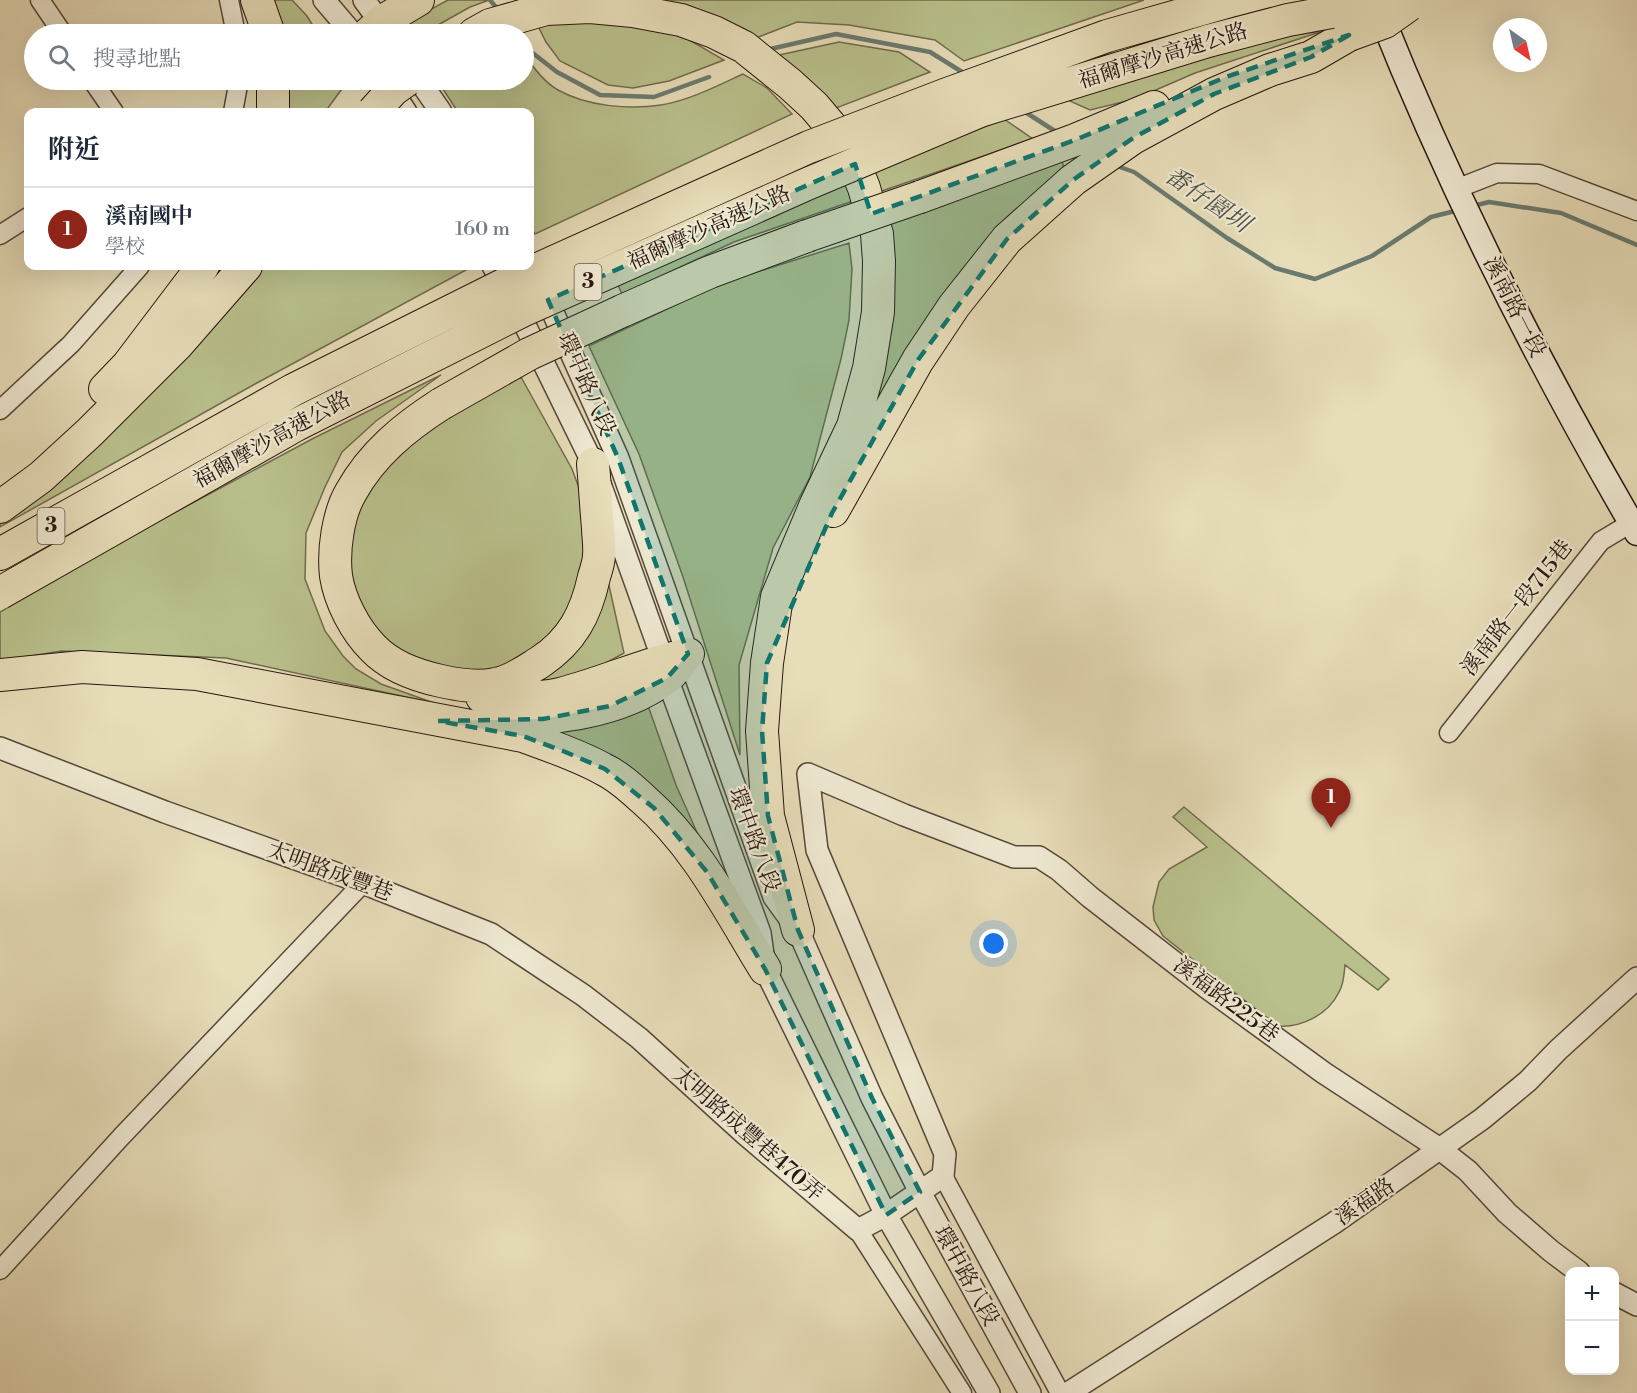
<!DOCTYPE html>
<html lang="zh-TW">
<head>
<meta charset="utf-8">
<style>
	body { margin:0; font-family:"Libre Bodoni","Noto Serif TC",serif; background:#f2f2f3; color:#1f2937 }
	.controls { position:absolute; right:18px; bottom:18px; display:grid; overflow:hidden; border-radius:12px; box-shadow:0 6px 24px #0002 }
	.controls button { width:54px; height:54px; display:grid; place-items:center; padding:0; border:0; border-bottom:2px solid #e0e1e3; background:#fff; color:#1f2937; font:30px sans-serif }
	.compass { position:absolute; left:1493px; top:18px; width:54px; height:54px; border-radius:50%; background:#fff; box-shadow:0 6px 24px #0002; rotate:146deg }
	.you { position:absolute; left:994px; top:944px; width:21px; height:21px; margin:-15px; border:4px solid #fff; border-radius:50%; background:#1a73e8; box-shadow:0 0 0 9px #1a73e833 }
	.badge { display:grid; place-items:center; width:39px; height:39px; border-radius:50%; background:#8f2418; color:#fff; font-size:20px; font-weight:700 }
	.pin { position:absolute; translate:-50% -50px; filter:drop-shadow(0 2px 3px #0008) }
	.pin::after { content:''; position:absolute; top:32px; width:21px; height:18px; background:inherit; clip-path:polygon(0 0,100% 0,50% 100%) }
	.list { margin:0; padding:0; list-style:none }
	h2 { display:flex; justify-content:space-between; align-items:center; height:78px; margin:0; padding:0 24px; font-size:26px }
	h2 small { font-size:20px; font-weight:400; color:#747a83 }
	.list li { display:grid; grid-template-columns:39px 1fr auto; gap:18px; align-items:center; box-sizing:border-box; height:84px; padding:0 24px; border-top:2px solid #e0e1e3 }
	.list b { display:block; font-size:22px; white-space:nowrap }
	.list p { margin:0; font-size:20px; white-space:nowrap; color:#747a83 }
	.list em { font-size:20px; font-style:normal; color:#747a83 }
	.icon { flex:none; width:33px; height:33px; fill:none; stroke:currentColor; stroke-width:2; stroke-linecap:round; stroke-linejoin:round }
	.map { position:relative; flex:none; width:1637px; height:1393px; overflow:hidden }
	.search { position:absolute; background:#fff; box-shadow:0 6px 24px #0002; left:24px; top:24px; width:510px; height:66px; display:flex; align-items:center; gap:15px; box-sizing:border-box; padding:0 21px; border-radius:33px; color:#747a83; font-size:22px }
	.panel { position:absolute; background:#fff; box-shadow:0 6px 24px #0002; left:24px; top:108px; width:510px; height:162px; border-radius:12px }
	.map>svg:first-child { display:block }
</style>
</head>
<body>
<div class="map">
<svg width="1637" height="1393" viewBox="0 0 1637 1393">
	<rect width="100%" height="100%" fill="#e7ddb9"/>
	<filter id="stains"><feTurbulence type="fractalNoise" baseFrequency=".00333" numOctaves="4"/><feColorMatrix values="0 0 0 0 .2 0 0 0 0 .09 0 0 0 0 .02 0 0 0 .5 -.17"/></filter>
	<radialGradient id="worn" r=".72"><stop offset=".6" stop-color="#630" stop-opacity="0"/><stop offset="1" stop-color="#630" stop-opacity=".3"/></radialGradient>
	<path fill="#b9c08c" stroke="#706b4d" stroke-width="1.5" d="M272 0H292L307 16 318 34H285Z
		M448 0H489L470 7 422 34H401L398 27Z
		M629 0H1144L964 61 935 40 849 25 797 22 756 38Z
		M590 19 655 29 686 38 724 60 669 81 633 88 608 85 560 61 546 42 538 26Z
		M1323 31 1195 73 1135 99 1090 110 1063 98 1270 38Z
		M839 42 899 52 930 72 831 110 770 57Z
		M524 53C532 66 544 82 558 90 586 106 629 110 661 105 690 100 717 86 743 74L767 88 792 114 535 234 530 224V112H458L437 80H524Z
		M287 80H345L347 82 325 112H285Z
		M1004 119 1033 139 734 242 622 294 616 281 843 183Z
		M1061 158 1065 171 865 420 886 221Z
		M849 243 852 269 849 320 841 359 810 477 773 548 739 665 740 755 683 577 639 454 589 346 722 283Z
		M261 266H463L466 270 255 384 0 527V516Z
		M441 375 376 421 342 452 325 487 306 533 305 579 325 631 343 656 356 669 381 684 434 703 226 658 61 651 0 661V612L144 529 312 439Z
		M521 377 572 469 589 515 592 547 570 620 509 674 440 670 381 642 350 585 349 545 356 508 370 483 437 419Z
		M606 572 624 653 593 670 531 686Z
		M646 700 676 785 707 855 547 730Z
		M1184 807 1389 979 1378 990 1345 965C1344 974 1344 984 1339 992 1328 1015 1301 1028 1277 1026L1163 936 1154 920 1153 907 1159 882 1169 869 1207 847 1173 817Z"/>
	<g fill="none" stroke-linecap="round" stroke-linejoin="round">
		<path stroke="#6a7a6f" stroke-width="4.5" d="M490 0 500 12
			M524 43 530 51 557 72 600 95 654 97 709 77
			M766 50 836 34 930 52 967 75
			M1022 110 1058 133
			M1114 165 1134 172 1227 238 1275 268 1315 279 1372 256 1431 217 1459 210
			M1473 206 1489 202 1561 213 1637 245"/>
		<g stroke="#574839" stroke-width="21">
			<path id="minor" d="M40 0 63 34
				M229 0 236 34
				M92 80 114 112
				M233 112 239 80
				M1456 189 1497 173 1539 174 1637 211
				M0 235 28 217
				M0 410 71 344 140 266
				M1449 733 1601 541 1631 523
				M943 1176 1060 1393
				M858 1230 962 1393
				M0 1270 121 1137 363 883"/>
		</g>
		<g stroke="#574839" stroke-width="24">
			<path id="tertiary" d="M324 0 353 34
				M364 0 387 31
				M419 80 441 112
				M386 82 406 112
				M493 266 523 321 593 464 663 660 667 678 760 933 765 969 886 1215 989 1393
				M542 288 618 458 774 897 798 930 872 1098 920 1192 1030 1393
				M0 748 165 812 363 883 491 934 583 995 639 1038 745 1134 858 1230 886 1215 943 1176 945 1154 817 850 808 774
				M808 774 904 815 1014 857H1039L1059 870 1090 897 1206 987 1324 1073 1440 1149 1468 1171 1507 1213 1551 1251 1579 1272
				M1614 1293 1637 1305
				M1068 1393 1334 1223 1482 1119 1528 1081 1558 1050 1637 978"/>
		</g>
		<g stroke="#27160e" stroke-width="27">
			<path id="secondary" d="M1378 8C1450 189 1539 365 1637 533"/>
		</g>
		<g stroke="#27160e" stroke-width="34">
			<path id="motorway" d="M257 0 269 34
				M368 34 381 22 418 0
				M474 34 490 25 546 9 590 7 633 11 681 20 714 32 744 47 790 84 814 106 847 145 864 188 877 234 879 261 878 312 869 368 853 426 816 504 777 597 767 663 762 731 768 816 798 930
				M273 80V112
				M920 197 1075 140 1154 107
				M622 311 710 272 807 236
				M105 389 128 365 203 266
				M441 404C405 427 372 454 351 492 338 514 333 550 336 576 340 601 355 630 373 648 390 666 418 676 441 681 459 685 477 688 495 684 511 682 527 670 540 662 572 641 586 614 594 577 596 570 599 562 599 555 600 546 598 536 598 528 596 507 595 485 593 464
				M0 507 41 477 90 432 177 345 246 266
				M833 511 918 360 954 306 1007 239 1073 180 1133 138 1214 94 1270 70 1311 57 1349 35
				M0 554 102 497
				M0 675 82 667 197 674 523 736C550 746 578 755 603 769 618 776 631 788 643 799 697 846 728 909 765 969
				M482 697C503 698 540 699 560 694 603 683 644 664 688 654
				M499 720C555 719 618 713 665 679 673 674 678 665 684 658"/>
		</g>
		<use href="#minor" stroke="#efe9d2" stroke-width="18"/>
		<use href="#tertiary" stroke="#efe9d2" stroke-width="21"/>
		<use href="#secondary" stroke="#efe9d2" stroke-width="24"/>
		<use href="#motorway" stroke="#e7ddb9" stroke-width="32"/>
		<g stroke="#27160e" stroke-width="34" stroke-linecap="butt">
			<path id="motorway-bridge" d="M1349 35 1385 22 1409 5
				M373 112 393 90 407 80
				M807 236 920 197
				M441 404 529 354 622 311
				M102 497 293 390 507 283 809 147 947 94 1107 36 1233 0
				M0 593 296 425 522 311 807 184 980 111 1208 41 1288 20 1396 0"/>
		</g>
		<use href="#motorway-bridge" stroke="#e7ddb9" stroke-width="32"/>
	</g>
	<path fill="#0f766e" fill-opacity="0.2" stroke="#0f766e" stroke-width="4.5" stroke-dasharray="12 8" stroke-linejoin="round" d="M1349 35 1311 57 1214 94 1133 138 1073 180 1007 239 918 360 832 513 767 663 762 731 768 816 798 930 872 1098 920 1192 886 1215 765 969 707 872 654 808 605 769 563 751 523 736 438 721 543 719 610 706 667 678 688 654 618 458 548 300 855 164 871 214 1075 140 1226 77Z"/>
	<g text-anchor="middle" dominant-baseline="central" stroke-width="4.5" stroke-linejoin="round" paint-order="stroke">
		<g fill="#efe9d2" stroke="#635549" stroke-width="1.5">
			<rect x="574.5" y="264" width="27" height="36" rx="4.5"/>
			<rect x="37.5" y="508" width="27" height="36" rx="4.5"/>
		</g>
		<g font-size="21" font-weight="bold" fill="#27160e">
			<text x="588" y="282">3</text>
			<text x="51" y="526">3</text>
		</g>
		<g font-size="22" fill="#27160e" stroke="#efe9d2">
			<text transform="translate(1163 56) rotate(-17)">福爾摩沙高速公路</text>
			<text transform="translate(709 228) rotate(-24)">福爾摩沙高速公路</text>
			<text transform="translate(1514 307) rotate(63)">溪南路一段</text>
			<text transform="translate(586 384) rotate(66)">環中路八段</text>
			<text transform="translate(272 440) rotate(-29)">福爾摩沙高速公路</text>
			<text transform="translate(1517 608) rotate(-52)">溪南路一段715巷</text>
			<text transform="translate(754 840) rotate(70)">環中路八段</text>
			<text transform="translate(330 872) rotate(20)">太明路成豐巷</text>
			<text transform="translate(1226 1000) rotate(37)">溪福路225巷</text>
			<text transform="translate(748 1134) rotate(41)">太明路成豐巷470弄</text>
			<text transform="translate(1365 1202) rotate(-34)">溪福路</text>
			<text transform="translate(966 1276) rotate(61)">環中路八段</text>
		</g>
		<g font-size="24" font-style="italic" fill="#4e5046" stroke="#efe9d2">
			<text transform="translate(1207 200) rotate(34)">番仔園圳</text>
		</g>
	</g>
	<rect width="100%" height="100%" filter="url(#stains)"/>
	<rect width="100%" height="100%" fill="url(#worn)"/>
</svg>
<div class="controls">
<button>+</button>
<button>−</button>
</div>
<svg class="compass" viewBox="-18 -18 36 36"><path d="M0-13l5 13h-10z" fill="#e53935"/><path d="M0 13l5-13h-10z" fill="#747a83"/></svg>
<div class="you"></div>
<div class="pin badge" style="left:1331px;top:828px">1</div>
<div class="search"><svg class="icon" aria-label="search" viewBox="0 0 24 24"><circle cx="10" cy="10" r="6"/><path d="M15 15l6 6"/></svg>搜尋地點</div>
<section class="panel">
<h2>附近<small></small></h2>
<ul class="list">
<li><span class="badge">1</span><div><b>溪南國中</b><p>學校</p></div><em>160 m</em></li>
</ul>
</section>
</div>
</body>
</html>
